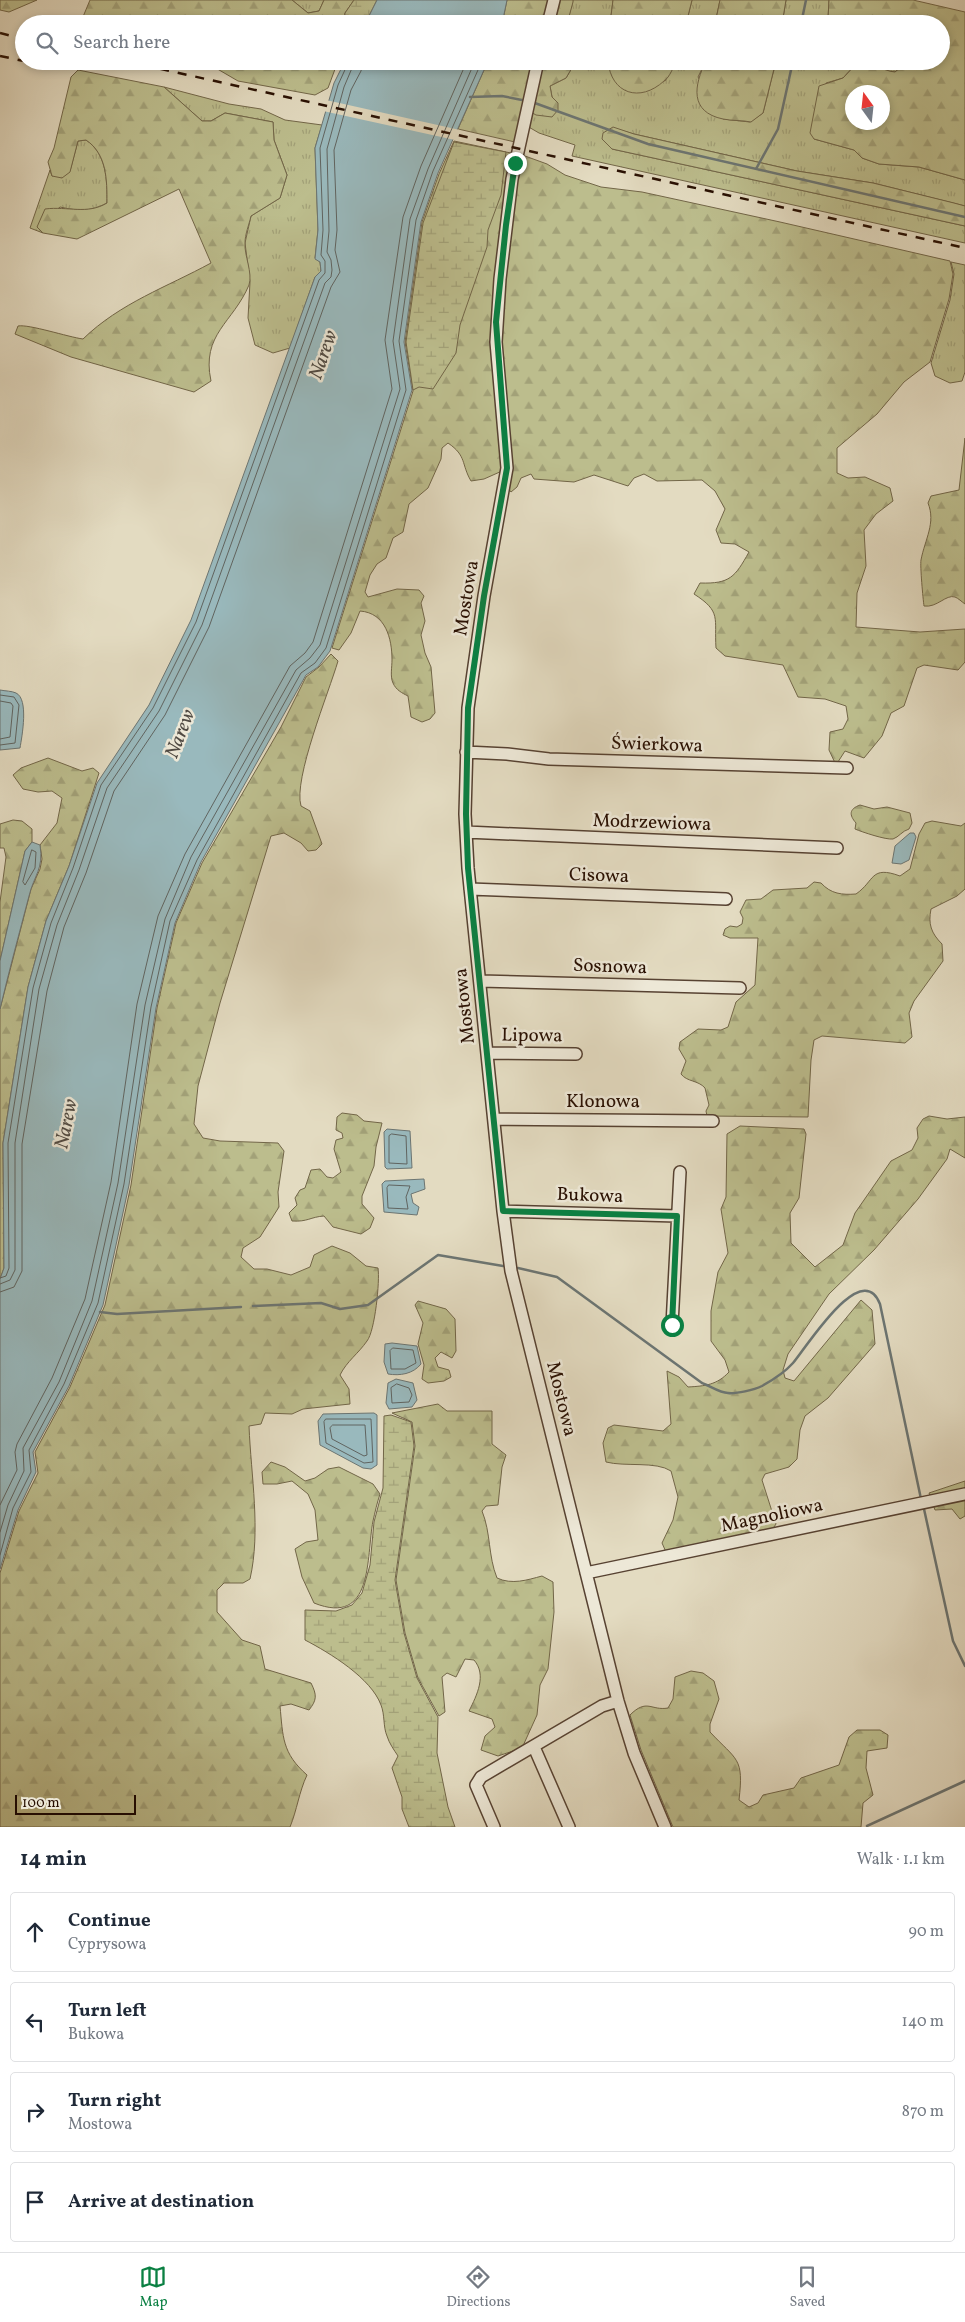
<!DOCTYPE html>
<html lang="en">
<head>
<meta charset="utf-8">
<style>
	body { margin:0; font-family:Vollkorn,serif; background:#f6f6f7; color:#1f2937 }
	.compass { position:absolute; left:845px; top:85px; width:45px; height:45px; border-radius:50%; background:#fff; box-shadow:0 2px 8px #0003; rotate:345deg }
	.scale { position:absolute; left:15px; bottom:12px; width:121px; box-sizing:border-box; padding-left:5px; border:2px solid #280f02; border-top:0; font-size:14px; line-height:18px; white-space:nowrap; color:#280f02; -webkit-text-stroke:4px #ede8d7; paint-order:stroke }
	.stop { position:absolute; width:15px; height:15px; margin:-11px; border:4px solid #0b8043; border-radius:50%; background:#fff }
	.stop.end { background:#0b8043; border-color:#fff; box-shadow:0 1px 5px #0008 }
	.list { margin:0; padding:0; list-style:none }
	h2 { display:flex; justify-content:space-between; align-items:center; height:65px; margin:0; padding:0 20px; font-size:21px }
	h2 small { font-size:16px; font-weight:400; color:#747a83 }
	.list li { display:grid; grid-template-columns:32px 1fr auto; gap:15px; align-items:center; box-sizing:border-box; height:80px; margin:0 10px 10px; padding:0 10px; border:1px solid #e0e1e3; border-radius:5px }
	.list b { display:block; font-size:19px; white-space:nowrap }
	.list p { margin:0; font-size:16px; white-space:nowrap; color:#747a83 }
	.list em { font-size:16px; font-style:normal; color:#747a83 }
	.icon { flex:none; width:28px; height:28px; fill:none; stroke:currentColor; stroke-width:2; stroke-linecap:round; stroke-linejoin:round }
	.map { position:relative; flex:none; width:965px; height:1827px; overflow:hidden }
	.search { position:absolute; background:#fff; box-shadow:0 2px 8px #0003; left:15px; right:15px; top:15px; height:55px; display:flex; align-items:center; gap:12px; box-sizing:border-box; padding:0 18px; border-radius:28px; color:#747a83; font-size:19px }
	.sheet { height:425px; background:#fff }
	nav { display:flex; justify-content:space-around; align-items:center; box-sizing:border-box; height:70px; border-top:1px solid #e0e1e3; background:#fff; font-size:14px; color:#747a83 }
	nav a { display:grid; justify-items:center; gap:2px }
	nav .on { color:#0b8043 }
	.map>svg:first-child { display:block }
</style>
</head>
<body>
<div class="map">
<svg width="965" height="1827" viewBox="0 0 965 1827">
	<defs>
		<pattern id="grass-tufts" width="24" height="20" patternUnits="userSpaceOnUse" patternTransform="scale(1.25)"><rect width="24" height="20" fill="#bcbd8d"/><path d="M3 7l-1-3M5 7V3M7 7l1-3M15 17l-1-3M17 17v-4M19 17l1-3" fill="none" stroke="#a2a178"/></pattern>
		<pattern id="forest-firs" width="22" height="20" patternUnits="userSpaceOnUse" patternTransform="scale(1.25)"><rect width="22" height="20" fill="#bcbd8d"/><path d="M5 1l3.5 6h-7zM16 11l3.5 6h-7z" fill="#a2a178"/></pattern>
		<pattern id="wetland-marsh" width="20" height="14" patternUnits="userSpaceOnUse" patternTransform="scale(1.25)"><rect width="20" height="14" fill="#bcbd8d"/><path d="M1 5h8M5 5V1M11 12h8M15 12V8" fill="none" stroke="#a2a178"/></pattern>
	</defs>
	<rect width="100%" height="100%" fill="#e3dbc1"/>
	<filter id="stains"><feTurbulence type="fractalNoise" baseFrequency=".004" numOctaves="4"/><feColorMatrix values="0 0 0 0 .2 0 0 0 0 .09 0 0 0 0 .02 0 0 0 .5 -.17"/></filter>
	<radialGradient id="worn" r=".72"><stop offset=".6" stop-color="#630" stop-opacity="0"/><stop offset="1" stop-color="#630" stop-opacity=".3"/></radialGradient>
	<path fill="url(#grass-tufts)" stroke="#726648" d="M292 0H324L319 11 308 13Z
		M573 0H613L610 24H567Z
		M692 0H720L715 24H686Z
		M786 0H829L828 19 833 24H782Z
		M576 61H608V64L665 81 677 61H706L698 77 723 119 750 122 763 113 776 61H859L843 78 826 83 814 139 854 150 862 158 879 164 919 167 965 180V206L873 183 797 171 634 134 613 128 602 139 612 149 965 226V243L572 156 575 145 539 133 527 126 529 111 552 97 550 86 566 78Z
		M865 61H905L906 63 895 72 884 71Z
		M164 87 229 104 261 109 285 120 322 125 315 148 318 230 315 258 320 262 321 271 315 277 290 348 273 353 255 345 248 318 250 282 245 243 251 216 280 198 287 175 274 140 273 122 225 113 211 121H202Z
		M86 140C107 154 107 180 107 203 91 212 78 211 60 207L37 227 43 233 30 228 50 170 52 176 70 171 78 141Z
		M951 262 965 265V372L962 381 950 383 935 376 931 363 950 300 954 274Z"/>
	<path fill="url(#forest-firs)" stroke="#726648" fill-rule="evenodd" d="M0 0H37L9 12 0 10Z
		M90 0H292L308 13 319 11 324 0H354L345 13 344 24H80Z
		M507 0H573V2L567 24H502Z
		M613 0H692L686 24H610Z
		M720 0H786L782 24H715Z
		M829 0H913L965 12V180L919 167 879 164 862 158 854 150 814 139 810 133 819 86 843 78 859 61C872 61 882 71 895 72L906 63 905 61H941V24H833L828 19ZM852 92H882V122H852Z
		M195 61H338L328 88 315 95 238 81 214 67Z
		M488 61H576L566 78 550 86 552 97 558 103V110L552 117 536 115 529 111 515 142 458 129Z
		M608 61H677C673 67 670 77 664 81 640 103 611 94 608 61Z
		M706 61H776L763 113 751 122C742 120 732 121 723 119 689 112 694 85 706 61Z
		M78 70 164 87 202 121H211L225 113 273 122 274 140 287 175 280 198 251 216C249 225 245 234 245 243 244 255 253 273 249 285 233 323 201 334 211 381L194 392 71 357 15 334 18 326C29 324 68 337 83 339 120 303 167 287 211 263L179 189 77 239 43 233 37 227 45 209C68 206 87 215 107 203 107 180 107 154 86 140L78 141 70 172 62 178 52 176 48 162 54 148 71 77Z
		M613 127 634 134 797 171 873 183 954 203 965 206V226L612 149 602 139 603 133Z
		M454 141 525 156 547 164 565 175 601 187 642 192 780 222 950 261 953 274 949 299 930 362 904 382 877 414 837 448V473L848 478 865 477 890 488 893 501 876 514 864 530 866 566 857 593 856 627 920 632 965 629V662L958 670 924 665 917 668 904 706 891 713 882 736 864 758 845 751 836 765 829 750 830 732 843 729 848 719 846 706 825 699 798 697 783 665 725 656 716 648C714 618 722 612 694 594L700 583C730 584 735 577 749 552L735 544 721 543 716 530 725 509 715 491 702 480 657 481 644 474 634 478 628 486 594 475 574 482 534 479 531 474 521 478 517 487 511 492 507 487 502 471 484 479 471 481C461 464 467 456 448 443L442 448 441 459 428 488 409 504 403 532 393 538 386 558 377 564 370 575 365 592 368 597 397 589 419 590 424 596 421 603 425 621 421 635 425 653 431 667 435 713 430 719 422 722 411 717 408 696C402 693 396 690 393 683 390 677 392 667 392 660 392 639 386 613 360 611L351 633 339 650 332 648 413 391 405 342 422 222 439 174Z
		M965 438V604C962 602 958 598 955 597 946 594 937 608 924 606 923 599 920 566 921 560 925 539 936 523 928 503L931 496 959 490Z
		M331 654 338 661C329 692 293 779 301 806L310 811 322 844 316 850 308 851 301 843 284 833 271 836 220 1003 198 1086 194 1124 203 1138 220 1141 278 1143 284 1151 278 1192 279 1207 260 1237 243 1248 241 1257 254 1269H267L291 1275 310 1267 314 1255 332 1246 350 1253 366 1266 378 1268C380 1281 375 1331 367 1341 358 1354 347 1361 340 1375L349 1389 350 1404 303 1409 292 1414 265 1413 261 1424 249 1426C251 1476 261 1531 250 1579L243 1583H224L217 1590V1612L242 1640 260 1646 265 1669 311 1683C317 1695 317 1700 309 1710L291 1704 280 1706C283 1737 282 1753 307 1775 299 1792 297 1810 290 1827H0V1573L19 1511 38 1473 35 1452 70 1387 105 1305 131 1185 157 1008 176 923 202 863 281 727 306 677 319 667Z
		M48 758 82 771 93 768 99 773 69 866 46 921 28 987 3 1143 4 1268 0 1279V1009L31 889 40 869 42 859 40 845 57 823 62 798 52 791 38 792 23 789 13 775 21 768Z
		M860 805 874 809 887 807 910 813 912 823 909 829C902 831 899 837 893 839 886 840 862 832 855 829L856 823C849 815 849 809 860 805Z
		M13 820 22 821 32 829V842L25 851 0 961V902L6 857 4 848H0V824Z
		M932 821 961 826 965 823V889L957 896 931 909C928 924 931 933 942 944L943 961 914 1001 909 1013 912 1037 905 1043 822 1036 814 1040 811 1060 808 1117 707 1116 706 1111 709 1105 705 1088C698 1080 687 1082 681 1074L686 1061 679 1049 680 1042 698 1029 721 1030 728 1027 736 1002 755 985 758 938H730L723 935 725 929 730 926 737 927 742 924 743 918 740 912 746 900 761 899 773 890 807 888 814 882 821 883C831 894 842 895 856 894 875 881 870 865 900 876L910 869 919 834 925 823Z
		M342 1113 357 1115 364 1121 382 1123 376 1147 374 1166 362 1196V1204L374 1218 370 1228 361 1234 333 1227 324 1216C310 1217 308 1222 292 1221L289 1213 297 1205 295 1198 300 1190 305 1188 311 1170 320 1169 327 1177 333 1178 341 1172 334 1149 336 1140 343 1138 342 1133 336 1130 337 1117Z
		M929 1116 947 1119 965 1117V1158L950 1149 947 1159 918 1199 874 1250 829 1294 788 1354 783 1370 785 1378 794 1381 861 1300 872 1310 875 1344 828 1398 805 1416 800 1430 797 1459 789 1467 765 1474 762 1480 776 1524 772 1530 666 1552 662 1543 673 1520 678 1497 671 1471C656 1461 625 1467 606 1462L603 1443 608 1428 614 1425 663 1431 671 1424 667 1371 679 1377 688 1387C705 1386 717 1385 729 1372L725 1360 711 1341V1311L718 1272 728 1253 721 1209 726 1197 727 1134 740 1126 804 1129 806 1134 799 1198 790 1213 791 1243 815 1267 843 1245 855 1213 891 1161 912 1150 918 1138 917 1128 923 1119Z
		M418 1301 446 1309 455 1319 456 1351 452 1358 441 1352 435 1358 438 1367 449 1370 451 1377 444 1381 428 1383 422 1379 424 1365 418 1344 423 1323 415 1305Z
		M438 1404 447 1411H492V1444L506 1455 502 1467 498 1505 486 1506 482 1511C491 1533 488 1556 497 1578 512 1585 527 1580 542 1576L553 1582 554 1612 548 1669 540 1685 537 1715 522 1748 498 1756 481 1750 485 1736 495 1727 492 1719 469 1711C477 1695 487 1675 474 1660L465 1659 456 1677 447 1673 442 1677 445 1712 439 1716 418 1678 405 1633 396 1580 415 1446 412 1422 392 1413Z
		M271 1462 285 1467 305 1481 315 1478 328 1469 339 1467 373 1484 380 1494C377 1503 375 1512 373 1521 366 1557 374 1627 314 1603L302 1577 295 1549 306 1542 318 1540 315 1510 308 1494 292 1481 277 1484H263L262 1472Z
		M965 1481V1516L960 1519 952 1509 935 1510 929 1493Z
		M691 1671 703 1673 714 1681 719 1699 710 1724V1732C737 1761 744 1757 739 1800L749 1807 758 1803 763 1795 794 1788 801 1778 839 1765 849 1737 857 1730H880L888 1735 887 1748 867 1751 866 1768 873 1795 863 1803 861 1827H673L641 1750 630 1715C647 1698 651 1711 668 1708L673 1699 675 1677Z"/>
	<path fill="url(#wetland-marsh)" stroke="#726648" d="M354 0H377L365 24H344L345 13Z
		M454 142 506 152 501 195 488 230 487 247 460 325 456 353 433 389 419 387 413 390 406 342 423 223Z
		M391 1415 411 1422 414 1446 395 1580 404 1633 417 1678 438 1717 437 1753 448 1807 455 1827H409L402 1809V1797L392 1768 398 1756C394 1750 389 1743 387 1736 383 1727 385 1715 381 1705 371 1678 330 1653 305 1640V1610L336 1611 352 1605 362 1593 370 1565 374 1522 383 1488 384 1416Z"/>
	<path fill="#99b9bd" stroke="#6c7572" d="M377 0H507L502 24H365Z
		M345 61H488L438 173 421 222 404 342 412 390 330 651 318 667 306 675 201 862 175 923 156 1008 129 1185 103 1305 69 1386 33 1452 36 1472 18 1510 0 1569V1279L4 1268 3 1143 28 987 46 921 69 866 97 783 149 705 191 620 315 277 321 271 320 262 315 259 318 230 315 148 334 83Z
		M0 690C5 691 12 691 16 693 29 699 22 736 20 748L0 750Z
		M910 833H914L916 837 909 860 901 864 892 863 895 846Z
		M32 842 40 845C44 869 34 875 29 896 19 934 9 971 0 1009V961L25 851Z
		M387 1129 410 1131 412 1168 387 1169 385 1167 384 1132Z
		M424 1179 425 1189 411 1194 413 1203 419 1207 417 1215 384 1212 382 1184 385 1181Z
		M392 1343 417 1346 421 1364C413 1374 400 1376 388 1374L384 1362 385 1344Z
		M396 1379 413 1383 417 1400 412 1407 389 1409 386 1403 388 1383Z
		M374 1413 377 1415V1465L371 1469 363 1468 320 1445 318 1421 323 1414Z"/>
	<path fill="#e3dbc1" d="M326 100 460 130 455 140 323 111Z"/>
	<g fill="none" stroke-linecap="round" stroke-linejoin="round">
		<path stroke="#606460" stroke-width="1" d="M0 695 14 697 19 705 15 743 0 745
			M0 701 11 703 13 706 10 737 0 739
			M32 850 36 852 35 868 25 885 23 882Z
			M392 1134 406 1136 407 1164 389 1163V1136Z
			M389 1185 410 1186 406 1197 408 1209 388 1208 387 1188Z
			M0 1278 6 1276 9 1268 8 1143 33 988 51 923 73 868 101 785 153 708 196 622 319 280 325 273V261L321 255 323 230 320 148 338 85 349 61
			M0 1284 10 1280 15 1270V1143L39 989 57 925 79 870 107 788 159 711 202 625 325 283 331 277 332 270 331 260 327 252 329 231 327 149 344 87 355 61
			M0 1292 14 1287 22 1271V1144L47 991 64 927 86 873 114 791 165 715 209 627 331 287 340 272 335 250 337 230 334 150 351 90 361 71 363 61
			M393 1348 413 1350 416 1363 405 1369H391L390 1351Z
			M397 1384 409 1388 412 1395 409 1402 392 1403 391 1388Z
			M326 1419H371L373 1462 364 1463 326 1443 324 1422Z
			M333 1425H365L367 1455 364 1456 332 1439 330 1428Z
			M0 1505 17 1470 15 1452 17 1444 52 1378 85 1299 111 1182 137 1004 158 916 185 854 290 666 305 653 313 642 392 389 385 340 403 217 421 166 467 61
			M0 1532 8 1505 24 1471 23 1448 59 1382 92 1301 118 1183 145 1005 165 919 191 857 296 670 310 658 320 645 400 389 393 341 410 219 428 169 475 61
			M0 1555 13 1508 31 1472 29 1450 64 1384 98 1303 124 1184 151 1007 170 921 197 860 301 673 315 663 326 648 406 390 399 341 416 220 433 171 482 61"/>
		<path stroke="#6c7572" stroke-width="2.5" d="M801 24 806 0
			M470 97 502 96 527 101
			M532 102 648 144 965 217
			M756 169 778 129 793 61
			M518 1268 557 1277 702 1383C710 1386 720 1393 728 1393 736 1394 754 1390 762 1386 771 1381 785 1372 793 1363 806 1348 862 1257 880 1304L921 1499
			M253 1306 321 1303 340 1309 368 1305 438 1255 503 1266
			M100 1312 117 1314 241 1307
			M924 1509 953 1641 965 1666
			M867 1826 965 1781"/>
		<g stroke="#574232" stroke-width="14">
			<path id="minor" d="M548 24 554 0
				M538 61 512 179 500 279 496 342 507 468 484 596 468 708 465 814 468 868 503 1211 511 1271 618 1701 634 1753 665 1827
				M466 752 507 754 549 759 847 768
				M466 832 837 848
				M470 889 726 899
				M480 981 740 988
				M487 1053 576 1054
				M494 1119 713 1121
				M503 1211 677 1216
				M672 1325 680 1172
				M586 1573 965 1494
				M534 1747 569 1827
				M494 1827 476 1785 481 1777 602 1706 618 1701"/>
		</g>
		<use href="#minor" stroke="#ede8d7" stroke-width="11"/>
		<path stroke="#280f02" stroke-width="2.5" stroke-dasharray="9 9" stroke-linecap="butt" d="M0 33 24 39
			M0 56 24 61
			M25 61 42 65
			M125 61 965 248"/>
	</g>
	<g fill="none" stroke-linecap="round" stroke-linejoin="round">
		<path stroke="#0b8043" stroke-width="6" d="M515 163 506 225 496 322 507 468 484 596 468 708 466 814 468 868 503 1211 677 1216 672 1325"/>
	</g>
	<g text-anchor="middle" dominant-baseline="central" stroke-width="5" stroke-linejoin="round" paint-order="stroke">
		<g font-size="19" fill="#280f02" stroke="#ede8d7">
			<text transform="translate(467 598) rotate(-81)">Mostowa</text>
			<text transform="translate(657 745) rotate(2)">Świerkowa</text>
			<text transform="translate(652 823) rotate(2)">Modrzewiowa</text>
			<text transform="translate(599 876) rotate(2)">Cisowa</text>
			<text transform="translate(610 967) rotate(2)">Sosnowa</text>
			<text transform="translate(465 1006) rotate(-96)">Mostowa</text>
			<text transform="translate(532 1036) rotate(1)">Lipowa</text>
			<text x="603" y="1102">Klonowa</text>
			<text transform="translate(590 1196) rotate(2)">Bukowa</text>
			<text transform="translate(561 1399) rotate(76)">Mostowa</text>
			<text transform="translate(772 1516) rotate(-12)">Magnoliowa</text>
		</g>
		<g font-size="20" font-style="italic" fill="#504a43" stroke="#ede8d7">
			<text transform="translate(324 355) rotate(-71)">Narew</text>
			<text transform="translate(181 734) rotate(-69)">Narew</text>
			<text transform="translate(67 1124) rotate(-79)">Narew</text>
		</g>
	</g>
	<rect width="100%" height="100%" filter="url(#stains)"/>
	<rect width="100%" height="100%" fill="url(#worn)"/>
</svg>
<svg class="compass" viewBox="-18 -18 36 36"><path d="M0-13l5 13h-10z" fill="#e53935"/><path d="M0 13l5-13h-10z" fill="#747a83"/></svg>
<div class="scale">100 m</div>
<div class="stop" style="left:672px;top:1325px"></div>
<div class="stop end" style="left:515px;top:163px"></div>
<div class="search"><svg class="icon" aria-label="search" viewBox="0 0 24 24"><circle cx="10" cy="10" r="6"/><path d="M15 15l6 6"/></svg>Search here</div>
</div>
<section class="sheet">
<h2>14 min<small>Walk · 1.1 km</small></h2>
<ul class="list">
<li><svg class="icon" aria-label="ahead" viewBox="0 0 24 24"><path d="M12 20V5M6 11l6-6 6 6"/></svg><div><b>Continue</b><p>Cyprysowa</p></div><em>90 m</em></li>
<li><svg class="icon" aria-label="left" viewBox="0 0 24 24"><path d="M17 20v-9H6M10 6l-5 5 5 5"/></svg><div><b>Turn left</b><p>Bukowa</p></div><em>140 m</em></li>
<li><svg class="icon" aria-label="right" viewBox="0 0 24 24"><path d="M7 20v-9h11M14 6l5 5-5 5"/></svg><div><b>Turn right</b><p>Mostowa</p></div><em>870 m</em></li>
<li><svg class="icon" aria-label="arrive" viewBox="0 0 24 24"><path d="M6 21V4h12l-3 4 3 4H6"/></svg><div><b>Arrive at destination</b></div></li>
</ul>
</section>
<nav>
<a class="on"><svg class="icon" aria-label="map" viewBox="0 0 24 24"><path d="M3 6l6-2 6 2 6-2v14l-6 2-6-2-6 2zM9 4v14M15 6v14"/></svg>Map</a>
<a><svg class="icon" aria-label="directions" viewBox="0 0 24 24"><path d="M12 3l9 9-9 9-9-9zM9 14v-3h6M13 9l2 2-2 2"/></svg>Directions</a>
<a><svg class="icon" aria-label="saved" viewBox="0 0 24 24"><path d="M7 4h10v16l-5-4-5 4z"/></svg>Saved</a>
</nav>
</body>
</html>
